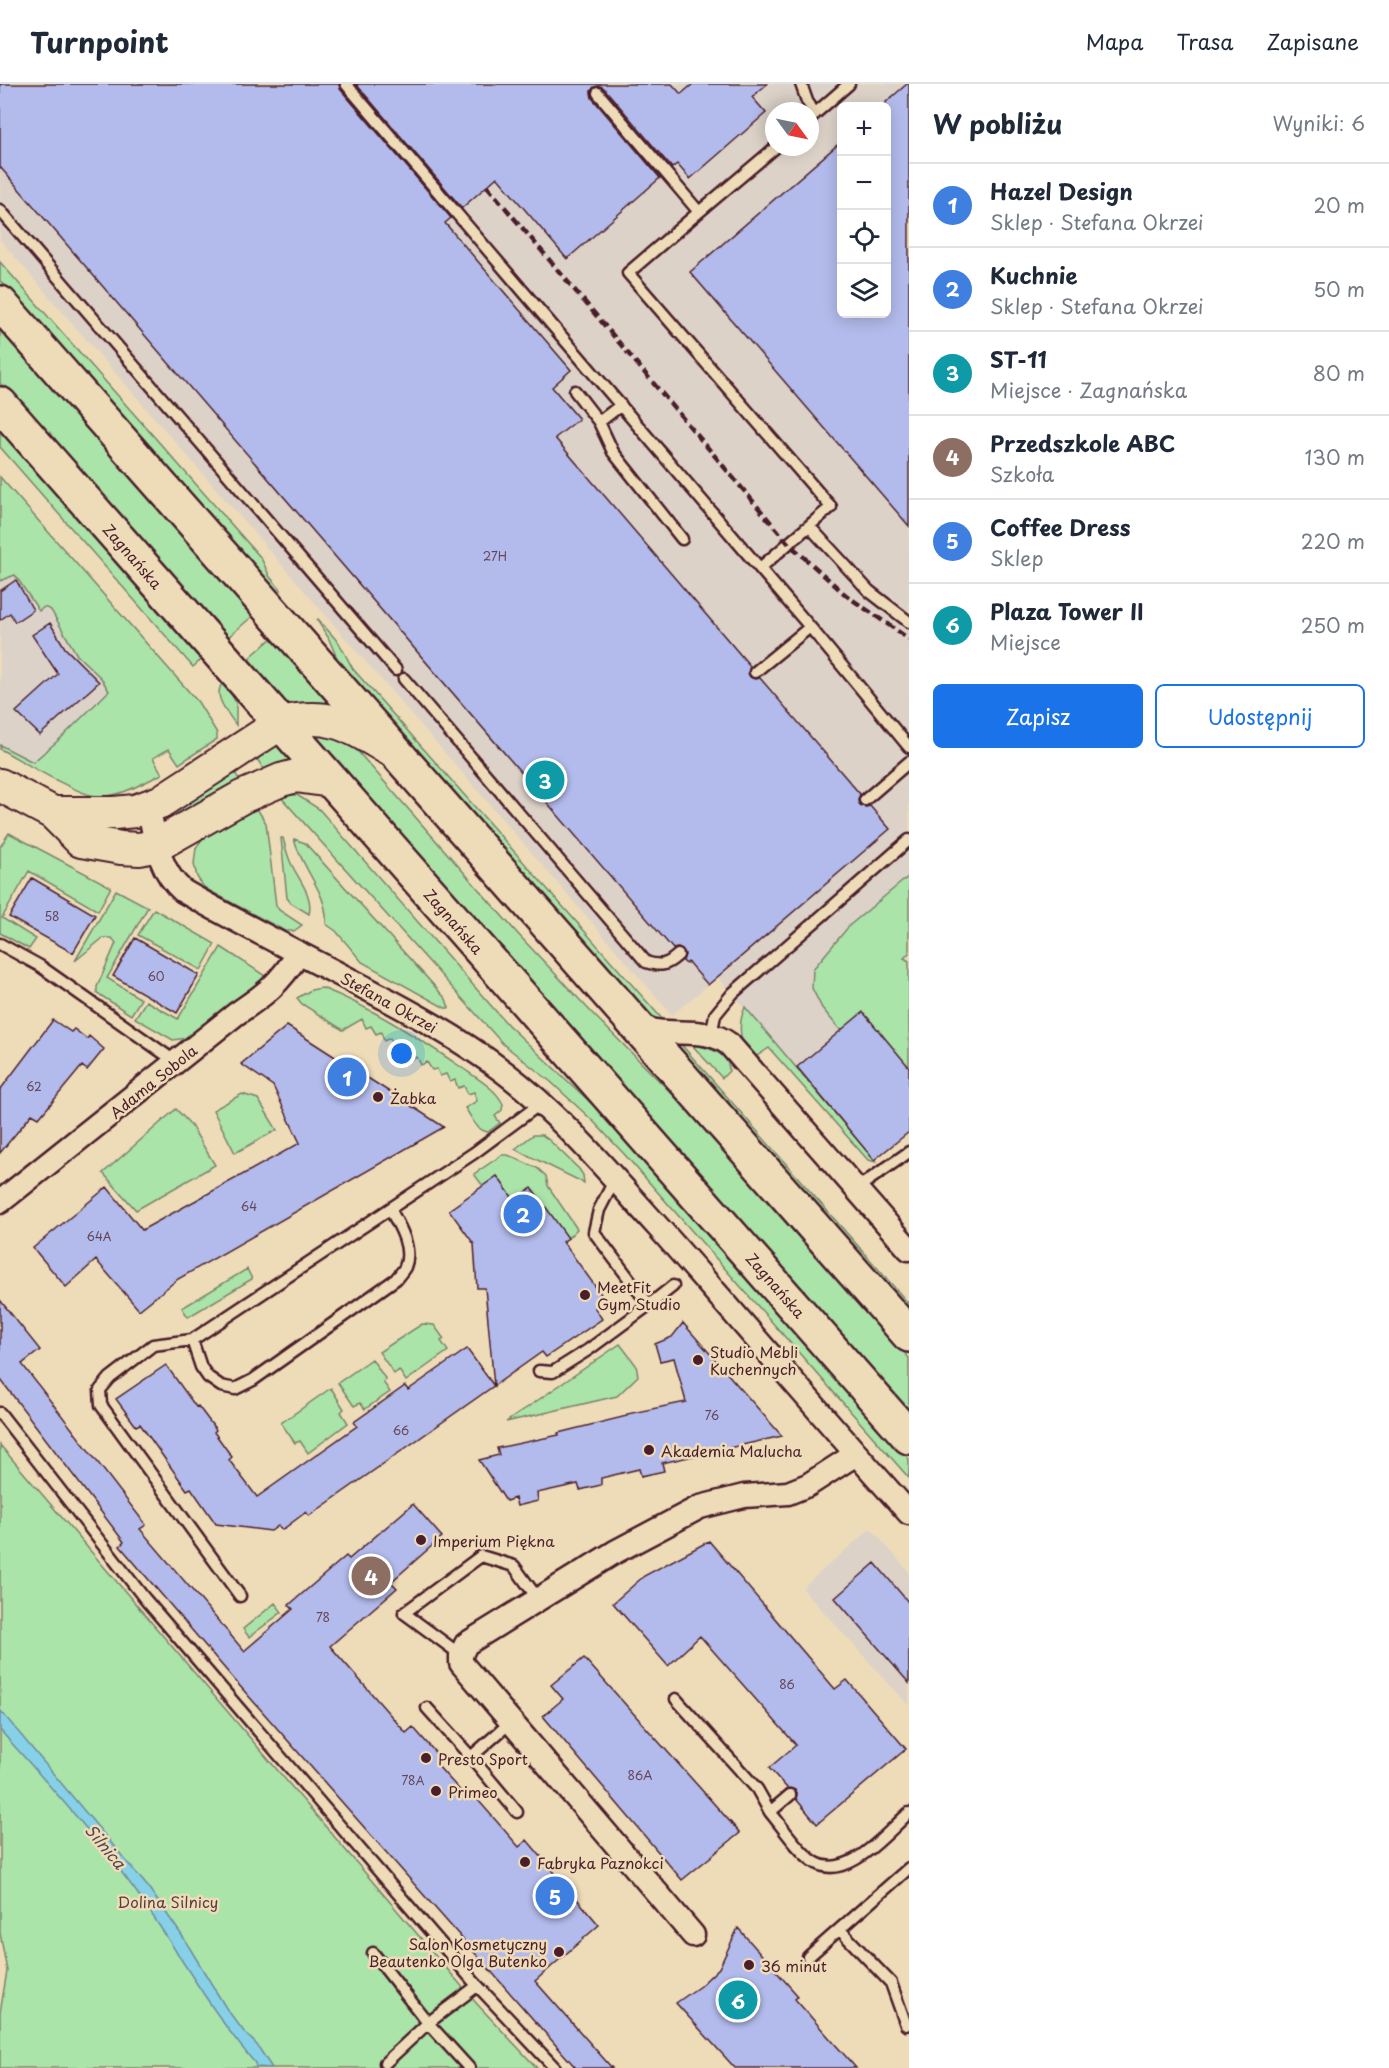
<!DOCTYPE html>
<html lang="pl">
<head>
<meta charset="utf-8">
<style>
	body { margin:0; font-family:"Playpen Sans",sans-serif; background:#f2f2f3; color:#1f2937 }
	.controls { position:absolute; right:18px; top:18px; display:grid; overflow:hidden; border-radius:9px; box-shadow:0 3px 15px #0003 }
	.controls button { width:54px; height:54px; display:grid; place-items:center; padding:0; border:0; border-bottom:2px solid #e0e1e3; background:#fff; color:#1f2937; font:30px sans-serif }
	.compass { position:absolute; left:765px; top:18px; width:54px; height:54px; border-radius:50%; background:#fff; box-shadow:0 3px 15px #0003; rotate:123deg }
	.you { position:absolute; left:402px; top:970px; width:21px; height:21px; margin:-15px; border:4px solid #fff; border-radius:50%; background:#1a73e8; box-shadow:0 0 0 9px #1a73e833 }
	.badge { display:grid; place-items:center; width:39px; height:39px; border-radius:50%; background:#1a73e8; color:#fff; font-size:20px; font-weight:700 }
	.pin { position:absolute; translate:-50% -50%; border:3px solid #fff; box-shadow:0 2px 6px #0006 }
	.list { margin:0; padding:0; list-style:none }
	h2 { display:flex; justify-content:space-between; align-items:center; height:78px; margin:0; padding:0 24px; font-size:26px }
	h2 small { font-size:20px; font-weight:400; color:#747a83 }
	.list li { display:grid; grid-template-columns:39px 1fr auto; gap:18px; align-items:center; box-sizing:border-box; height:84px; padding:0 24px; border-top:2px solid #e0e1e3 }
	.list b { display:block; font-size:22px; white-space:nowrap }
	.list p { margin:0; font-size:20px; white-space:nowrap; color:#747a83 }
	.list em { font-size:20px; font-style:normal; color:#747a83 }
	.actions { display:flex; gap:12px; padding:18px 24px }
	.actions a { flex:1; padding:14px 0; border:2px solid #1a73e8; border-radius:9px; text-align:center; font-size:21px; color:#1a73e8 }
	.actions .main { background:#1a73e8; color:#fff }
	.icon { flex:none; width:33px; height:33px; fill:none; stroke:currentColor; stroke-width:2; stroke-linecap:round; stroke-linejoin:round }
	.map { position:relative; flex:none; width:909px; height:1984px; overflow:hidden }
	header { display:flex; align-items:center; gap:36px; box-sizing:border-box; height:84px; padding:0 30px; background:#fff; border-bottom:2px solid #e0e1e3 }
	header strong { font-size:28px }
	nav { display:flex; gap:33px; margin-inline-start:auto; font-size:21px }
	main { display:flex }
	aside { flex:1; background:#fff }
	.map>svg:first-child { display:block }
</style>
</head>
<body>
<header>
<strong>Turnpoint</strong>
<nav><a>Mapa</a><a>Trasa</a><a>Zapisane</a></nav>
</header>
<main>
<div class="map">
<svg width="909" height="1984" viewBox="0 0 909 1984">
	<rect width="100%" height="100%" fill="#eedcb9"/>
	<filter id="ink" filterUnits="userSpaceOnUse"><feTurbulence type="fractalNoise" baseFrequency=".0167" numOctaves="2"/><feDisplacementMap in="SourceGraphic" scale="12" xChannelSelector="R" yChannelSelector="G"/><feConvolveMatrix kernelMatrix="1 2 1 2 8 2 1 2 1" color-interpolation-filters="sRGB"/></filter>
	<g filter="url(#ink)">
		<path fill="#dcd2c8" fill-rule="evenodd" d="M0 0H909V1048L874 1076 718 893 672 931 0 156ZM842 22H886V230H842ZM774 27H810V63H774Z
			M4 398 177 594 46 689 0 665V400Z
			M871 1444 909 1488V1622L802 1504Z"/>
		<path fill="#aae4a9" stroke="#7a826a" stroke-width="1.5" d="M0 178 261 474 270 493 281 506 275 512 0 197Z
			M0 241 255 530 226 555 0 299Z
			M0 342 203 574 193 583 0 363Z
			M0 393 198 618 217 649V655L179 680 169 665 153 674 162 690C143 699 119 714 97 712 79 712 19 675 0 665V661L33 678 61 654 109 607 101 594 77 571 51 526 44 523 39 527 15 491 0 497Z
			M318 535 339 559 353 585 664 937 655 935 644 928 340 581 328 553 317 536Z
			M274 552 333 622 287 625 245 578Z
			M224 597 236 619V641C227 628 211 611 224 597Z
			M312 647 328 648 353 662 517 849 593 930 707 1045 909 1274V1331L313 654Z
			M276 660 294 680 265 687 255 672Z
			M233 685 241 699 172 736 170 730Z
			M278 710 297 711 319 725 508 941 606 1033 909 1375V1394L625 1071 594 1038 551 998 503 960Z
			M254 720 266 739 276 821 279 826 302 841 294 847H285L210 807 203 802 197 793 194 780 196 764 204 752Z
			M9 749 111 803 98 827 29 787 2 834 36 855 29 865 0 849V763Z
			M281 754H283C285 762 287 770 290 777 297 794 314 811 309 830L291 819 287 814Z
			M294 755 305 759 446 915 449 924H445L362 878 336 847 326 840C329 810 301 784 294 755Z
			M909 792V869L904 874 909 877V983L841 947 822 924 812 904 813 885 850 841Z
			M116 806 148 823 107 894 141 915 131 931 97 909V903L116 859 112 854H103L75 877Z
			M154 825 215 860 201 886 138 851Z
			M221 863 265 892 260 898 187 954 173 956 135 934 146 917 178 935Z
			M322 904C371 923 415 952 458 981 473 992 495 1003 503 1020L502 1026 495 1032 500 1039 488 1048C475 1046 472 1033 465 1024L477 1017 474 1008 468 1010 464 1002 458 1004 455 996 450 998 446 990 440 992 437 985 432 986 427 978 421 981 417 973 411 976 408 967 404 969 400 961 394 963 390 954 384 957 381 948 376 950 371 942 366 944 362 935 343 946 302 920 297 914 311 906Z
			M745 923 876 1078 868 1076 769 964 757 972C737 965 738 939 745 923Z
			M677 958H679L909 1220V1229L676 962Z
			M692 961C707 963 730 968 729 987L722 994Z
			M242 1010 258 1015 277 1046 235 1069 213 1026Z
			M176 1025 190 1040 215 1081 136 1126 103 1089Z
			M533 1051H542L549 1056 579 1085 583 1091 584 1099 515 1065Z
			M502 1071H508L537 1084 546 1092 548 1102 577 1145 568 1154 553 1134 514 1116 497 1092 483 1102 474 1090Z
			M247 1185 252 1195 188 1233 182 1224Z
			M422 1240 434 1241 444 1255 441 1257 448 1267 406 1297 399 1286 394 1290 379 1268Z
			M620 1260 636 1281 638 1292 617 1312 506 1338Z
			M372 1275 386 1296 383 1298 390 1308 365 1325 360 1319 354 1322 338 1299Z
			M331 1304 344 1325 341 1328 348 1339 308 1369 300 1357 295 1359 281 1339Z
			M0 1361 477 1920 537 1984H0V1929L7 1887 0 1849Z
			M275 1519 282 1528 249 1553 243 1545Z"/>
		<path fill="#87d1e8" stroke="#6f8a9c" stroke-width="1.5" d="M0 1626 148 1803 183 1853 226 1924 245 1949 257 1961 272 1984 256 1983 255 1979C209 1926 176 1863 135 1806 94 1750 46 1698 0 1646Z"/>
		<path fill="#b3bbec" stroke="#4a1f2b" stroke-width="1.5" d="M0 0H339L340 5 451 134 445 139 571 286 552 303 579 335 555 354 750 582 748 589 750 593 756 595 760 594 860 710 858 717 860 721 866 723 870 722 890 745 708 901 688 878 686 880 683 877 685 870 683 866 677 864 673 865 0 83Z
			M356 0H672L681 10 693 0H767L752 13 766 29 690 95 677 80 672 84 604 4 600 2 594 3 591 7 592 14 660 94 567 175 497 93 462 124Z
			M907 0H909V442L690 188 842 57V230H886V18Z
			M16 496 33 526 15 538 10 529 0 536V507Z
			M50 539 65 564 99 598 40 651 16 628 58 590 32 551Z
			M32 794 95 831 73 869 9 833Z
			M135 854 199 891 177 929 113 892Z
			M863 928 909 983V1048L874 1076 797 983Z
			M53 936 71 948 74 945 87 955 89 952 104 965 87 986 82 982 39 1034 32 1030 0 1069V1006Z
			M287 942 444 1043 178 1195 139 1226 96 1176 66 1203 33 1164 107 1103 142 1146 300 1059 273 1002 241 980Z
			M497 1092 514 1116 532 1104 568 1154 563 1158 606 1217 595 1224 602 1235 546 1273 542 1268 309 1432 306 1428 282 1446 278 1442 271 1447 216 1440 191 1404 187 1406 140 1340 136 1342 116 1315 166 1281 196 1323 198 1322 216 1346 214 1348 232 1373 229 1376 257 1413 357 1342 354 1338 405 1302 408 1306 467 1265 494 1302 485 1204H477L474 1160 449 1126Z
			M0 1216 40 1266 22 1280 146 1441 140 1445 244 1567 293 1525 289 1521 346 1472 349 1475 413 1420 442 1453 391 1498 397 1504 330 1562 406 1649 413 1643 441 1675 436 1680 466 1713 471 1708 519 1763 527 1756 599 1841 535 1897 612 1984H576L238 1600 120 1462 124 1458 1 1296H0Z
			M683 1239 782 1352 662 1379 664 1387 641 1392 639 1385 601 1394V1401L580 1406 578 1400 537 1409 538 1417 517 1422 515 1414 506 1417 479 1376 499 1371 497 1364 559 1351 558 1349 627 1332V1330L686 1318 674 1274 660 1277 655 1260 672 1253Z
			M709 1457 835 1605 847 1596 906 1665 817 1740 796 1715 797 1710 795 1706 787 1704 769 1684 796 1661 700 1552 668 1582 613 1519 644 1492Z
			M875 1479 909 1519V1599L835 1514Z
			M584 1574 740 1749 682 1796 543 1632 563 1615 551 1601Z
			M738 1844 798 1912 795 1915 856 1984H735L676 1919 700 1902 719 1884Z"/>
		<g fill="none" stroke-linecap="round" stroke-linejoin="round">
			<g stroke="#4a1f2b" stroke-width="15">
				<path id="lane" d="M346 0 810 543 909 663
					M801 0 807 17 815 30
					M598 9 699 128 628 189 831 423 760 484
					M810 34 849 0
					M0 126 396 586
					M699 128 776 63
					M575 307 599 338 621 321
					M599 338 613 368 682 455
					M809 442 869 507 909 538
					M755 588 810 543
					M404 595 646 878C661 883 667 881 678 871
					M865 716 909 678
					M0 860 40 882 176 978
					M711 951 715 931 733 909 909 756
					M615 1095 599 1126 594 1148 649 1221 673 1202
					M856 1105 909 1068
					M192 1256 201 1283 208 1293 221 1302 235 1305 253 1296 396 1195C399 1191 403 1187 405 1183 413 1164 399 1141 390 1125
					M539 1287 553 1288 588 1266 649 1221
					M0 1329 145 1515 474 1898 555 1984
					M240 1512 101 1321 100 1306 110 1294 153 1261 192 1256 474 1069 540 1020
					M461 1571 404 1529 481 1472 514 1482 538 1515
					M676 1615 757 1705 770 1728
					M427 1624 471 1673
					M512 1637 471 1673 517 1728
					M790 1711 770 1728C782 1742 797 1766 813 1777 846 1800 886 1749 909 1729
					M840 1846 891 1899 906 1941
					M373 1869 428 1939 385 1979
					M808 1873 909 1784
					M469 1984 428 1939 477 1902"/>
			</g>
			<g stroke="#4a1f2b" stroke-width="27">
				<path id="street" d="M148 722C155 753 158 786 183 807 239 839 297 868 354 898 406 925 458 953 504 988 562 1032 610 1090 659 1144 743 1238 824 1335 909 1429
					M635 940C664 957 702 939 729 960L909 1165
					M0 1118 236 930C267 909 278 901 299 869
					M693 1851 461 1579V1571L466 1560 615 1468 700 1423 744 1412 788 1409 808 1401 856 1370"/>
			</g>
			<g stroke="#4a1f2b" stroke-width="36">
				<path id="secondary" d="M0 701 53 729 81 757 121 764 140 765 157 761 242 713 281 696 296 692 331 697
					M53 729H114L135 727 160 718 281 639C329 628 346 640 387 664"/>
			</g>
			<g stroke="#4a1f2b" stroke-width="38">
				<path id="primary" d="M0 219 909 1251
					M0 320 909 1353"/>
			</g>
			<use href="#lane" stroke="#eedcb9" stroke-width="10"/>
			<use href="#street" stroke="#eedcb9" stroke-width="22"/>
			<use href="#secondary" stroke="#eedcb9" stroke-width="32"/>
			<use href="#primary" stroke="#eedcb9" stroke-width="33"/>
			<path stroke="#4a1f2b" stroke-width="4.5" stroke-dasharray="9 4.5" stroke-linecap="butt" d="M487 102 789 460 847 512 909 555"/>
		</g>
	</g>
	<g fill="#4a1f2b" stroke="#eedcb9" stroke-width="2">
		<circle cx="378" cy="1013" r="6"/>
		<circle cx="585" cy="1211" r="6"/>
		<circle cx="698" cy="1276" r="6"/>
		<circle cx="649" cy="1366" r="6"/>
		<circle cx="421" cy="1456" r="6"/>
		<circle cx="426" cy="1674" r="6"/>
		<circle cx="436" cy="1707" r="6"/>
		<circle cx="525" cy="1778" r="6"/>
		<circle cx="559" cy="1868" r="6"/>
		<circle cx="749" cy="1881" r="6"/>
	</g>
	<g text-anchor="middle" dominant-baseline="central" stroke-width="5" stroke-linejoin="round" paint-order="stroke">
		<g font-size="12" fill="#64465b">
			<text x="495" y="472">27H</text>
			<text x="52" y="832">58</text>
			<text x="156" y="892">60</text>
			<text x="34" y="1002">62</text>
			<text x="249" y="1122">64</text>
			<text x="99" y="1152">64A</text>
			<text x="712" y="1331">76</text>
			<text x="401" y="1346">66</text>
			<text x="323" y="1533">78</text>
			<text x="787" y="1600">86</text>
			<text x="640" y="1691">86A</text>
			<text x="413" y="1696">78A</text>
		</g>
		<g font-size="15" fill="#4a1f2b" stroke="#eedcb9">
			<text transform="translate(133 472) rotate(49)">Zagnańska</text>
			<text transform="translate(454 837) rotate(49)">Zagnańska</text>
			<text transform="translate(389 918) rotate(29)">Stefana Okrzei</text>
			<text transform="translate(153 997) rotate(-39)">Adama Sobola</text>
			<text transform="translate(776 1201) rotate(49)">Zagnańska</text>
		</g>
		<g font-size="15" fill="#4a1f2b" stroke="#eedcb9" text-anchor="start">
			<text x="390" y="1013">Żabka</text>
			<text x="597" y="1202">MeetFit<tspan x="597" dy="17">Gym Studio</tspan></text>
			<text x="710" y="1267">Studio Mebli<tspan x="710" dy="17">Kuchennych</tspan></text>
			<text x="661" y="1366">Akademia Malucha</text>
			<text x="433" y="1456">Imperium Piękna</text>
			<text x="438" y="1674">Presto Sport</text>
			<text x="448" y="1707">Primeo</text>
			<text x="537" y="1778">Fabryka Paznokci</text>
			<text x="547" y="1859" text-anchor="end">Salon Kosmetyczny<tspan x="547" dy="17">Beautenko Olga Butenko</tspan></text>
			<text x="761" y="1881">36 minut</text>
		</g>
		<g font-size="15" fill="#583d3e" stroke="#eedcb9">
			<text x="168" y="1817">Dolina Silnicy</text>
		</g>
		<g font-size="16" font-style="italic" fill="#564351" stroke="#eedcb9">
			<text transform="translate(106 1762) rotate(50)">Silnica</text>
		</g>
	</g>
</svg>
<div class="controls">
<button>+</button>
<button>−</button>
<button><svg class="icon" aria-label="locate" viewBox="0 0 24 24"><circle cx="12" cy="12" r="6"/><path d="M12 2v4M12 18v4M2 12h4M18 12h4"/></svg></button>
<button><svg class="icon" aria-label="layers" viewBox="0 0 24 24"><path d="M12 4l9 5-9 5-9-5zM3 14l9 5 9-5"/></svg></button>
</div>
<svg class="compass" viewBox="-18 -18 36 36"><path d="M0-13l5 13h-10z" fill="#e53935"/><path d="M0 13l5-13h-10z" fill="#747a83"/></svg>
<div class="you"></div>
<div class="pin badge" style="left:347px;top:993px;background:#3f7fe0">1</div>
<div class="pin badge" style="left:523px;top:1130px;background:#3f7fe0">2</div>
<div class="pin badge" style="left:545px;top:696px;background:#0f9aa8">3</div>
<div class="pin badge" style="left:371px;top:1492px;background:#8d6e63">4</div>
<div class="pin badge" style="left:555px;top:1812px;background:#3f7fe0">5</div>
<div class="pin badge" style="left:738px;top:1916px;background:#0f9aa8">6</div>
</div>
<aside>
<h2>W pobliżu<small>Wyniki: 6</small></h2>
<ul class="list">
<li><span class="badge" style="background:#3f7fe0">1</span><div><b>Hazel Design</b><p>Sklep · Stefana Okrzei</p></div><em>20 m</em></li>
<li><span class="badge" style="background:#3f7fe0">2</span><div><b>Kuchnie</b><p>Sklep · Stefana Okrzei</p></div><em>50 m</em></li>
<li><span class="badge" style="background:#0f9aa8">3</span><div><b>ST-11</b><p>Miejsce · Zagnańska</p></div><em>80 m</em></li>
<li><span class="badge" style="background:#8d6e63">4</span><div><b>Przedszkole ABC</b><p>Szkoła</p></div><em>130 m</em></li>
<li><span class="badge" style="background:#3f7fe0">5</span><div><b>Coffee Dress</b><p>Sklep</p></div><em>220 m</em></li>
<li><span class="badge" style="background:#0f9aa8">6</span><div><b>Plaza Tower II</b><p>Miejsce</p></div><em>250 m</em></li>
</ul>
<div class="actions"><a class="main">Zapisz</a><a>Udostępnij</a></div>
</aside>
</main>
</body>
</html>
